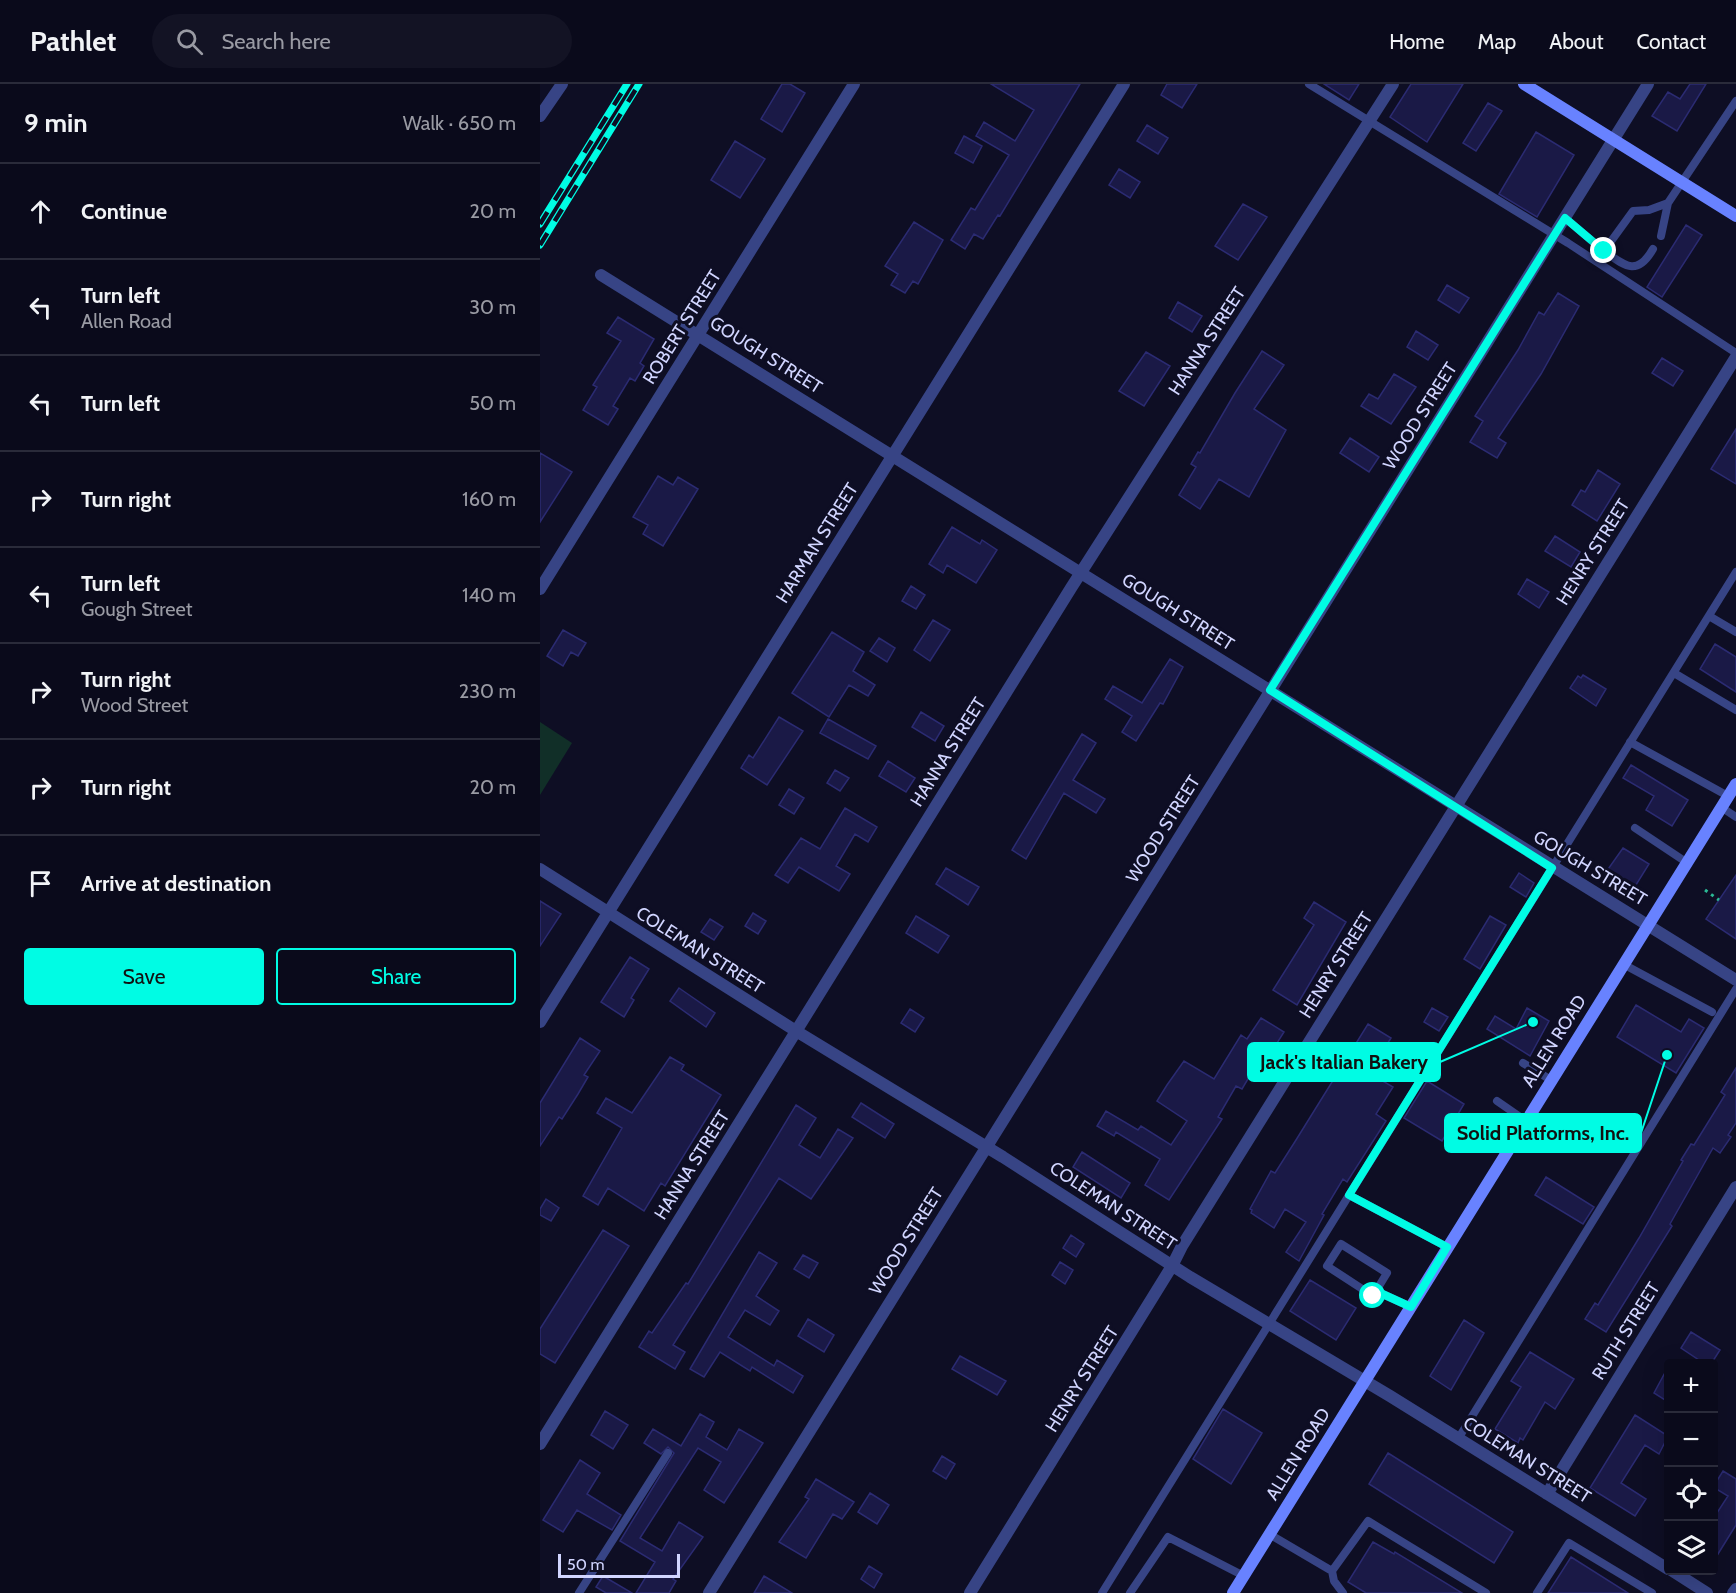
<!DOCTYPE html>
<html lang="en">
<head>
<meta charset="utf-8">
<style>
	body { margin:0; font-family:Cabin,sans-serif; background:#131324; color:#f1f3f6 }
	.controls { position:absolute; right:18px; bottom:18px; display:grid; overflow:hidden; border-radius:6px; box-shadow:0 6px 24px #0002 }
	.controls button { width:54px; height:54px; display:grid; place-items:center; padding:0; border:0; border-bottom:2px solid #2a2b3a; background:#0a0a1b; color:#f1f3f6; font:30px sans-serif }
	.scale { position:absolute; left:18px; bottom:15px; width:122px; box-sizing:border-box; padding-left:6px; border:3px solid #d1d5ff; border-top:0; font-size:16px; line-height:21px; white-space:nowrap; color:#d1d5ff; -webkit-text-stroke:4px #0e0e24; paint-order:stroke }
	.stop { position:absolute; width:18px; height:18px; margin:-14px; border:4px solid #00fce4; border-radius:50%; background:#fff }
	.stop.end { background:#00fce4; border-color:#fff; box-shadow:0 2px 6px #0008 }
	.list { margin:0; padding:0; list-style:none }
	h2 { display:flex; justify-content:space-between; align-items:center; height:78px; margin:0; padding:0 24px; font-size:26px }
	h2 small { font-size:20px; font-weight:400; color:#999aa3 }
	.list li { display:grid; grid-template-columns:39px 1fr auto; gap:18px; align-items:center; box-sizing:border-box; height:96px; padding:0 24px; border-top:2px solid #2a2b3a }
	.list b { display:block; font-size:22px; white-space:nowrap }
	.list p { margin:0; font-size:20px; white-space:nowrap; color:#999aa3 }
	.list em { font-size:20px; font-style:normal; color:#999aa3 }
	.actions { display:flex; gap:12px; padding:18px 24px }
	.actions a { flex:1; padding:14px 0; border:2px solid #00fce4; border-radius:6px; text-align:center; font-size:21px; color:#00fce4 }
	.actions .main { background:#00fce4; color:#111 }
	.icon { flex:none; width:33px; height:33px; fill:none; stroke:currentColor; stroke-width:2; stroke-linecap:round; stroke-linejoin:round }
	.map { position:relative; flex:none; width:1196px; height:1509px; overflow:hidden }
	header { display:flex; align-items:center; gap:36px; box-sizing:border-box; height:84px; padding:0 30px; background:#0a0a1b; border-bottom:2px solid #2a2b3a }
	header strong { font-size:28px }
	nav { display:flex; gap:33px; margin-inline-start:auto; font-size:21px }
	.search { width:420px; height:54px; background:#131324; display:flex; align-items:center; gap:15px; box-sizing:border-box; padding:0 21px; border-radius:33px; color:#999aa3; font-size:22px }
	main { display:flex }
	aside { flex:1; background:#0a0a1b }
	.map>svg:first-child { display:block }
</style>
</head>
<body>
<header>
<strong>Pathlet</strong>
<div class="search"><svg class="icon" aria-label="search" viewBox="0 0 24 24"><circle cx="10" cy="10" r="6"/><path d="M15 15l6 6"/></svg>Search here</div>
<nav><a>Home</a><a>Map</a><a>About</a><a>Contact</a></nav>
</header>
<main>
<aside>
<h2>9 min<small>Walk · 650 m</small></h2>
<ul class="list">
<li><svg class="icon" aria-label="ahead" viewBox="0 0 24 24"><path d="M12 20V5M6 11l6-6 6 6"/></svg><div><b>Continue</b></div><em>20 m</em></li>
<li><svg class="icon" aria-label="left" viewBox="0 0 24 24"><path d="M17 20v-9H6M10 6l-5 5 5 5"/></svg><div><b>Turn left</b><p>Allen Road</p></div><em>30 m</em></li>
<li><svg class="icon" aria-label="left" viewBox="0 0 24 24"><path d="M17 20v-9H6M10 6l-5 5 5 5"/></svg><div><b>Turn left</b></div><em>50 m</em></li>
<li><svg class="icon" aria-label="right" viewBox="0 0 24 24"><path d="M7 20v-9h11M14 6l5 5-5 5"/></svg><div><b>Turn right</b></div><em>160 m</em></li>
<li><svg class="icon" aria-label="left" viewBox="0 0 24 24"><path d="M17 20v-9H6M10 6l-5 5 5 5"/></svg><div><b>Turn left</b><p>Gough Street</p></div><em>140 m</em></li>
<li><svg class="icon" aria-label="right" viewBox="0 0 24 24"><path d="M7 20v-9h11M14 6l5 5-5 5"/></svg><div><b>Turn right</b><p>Wood Street</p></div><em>230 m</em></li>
<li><svg class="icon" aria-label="right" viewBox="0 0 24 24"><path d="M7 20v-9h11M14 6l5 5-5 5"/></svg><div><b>Turn right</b></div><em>20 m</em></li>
<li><svg class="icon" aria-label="arrive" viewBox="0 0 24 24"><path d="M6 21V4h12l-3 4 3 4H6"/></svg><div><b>Arrive at destination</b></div></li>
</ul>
<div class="actions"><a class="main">Save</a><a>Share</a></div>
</aside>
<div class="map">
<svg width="1196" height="1509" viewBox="0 0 1196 1509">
	<rect width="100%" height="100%" fill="#0e0e24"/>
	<path fill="#112f28" d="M0 638 32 659 0 711Z"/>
	<path fill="#1a1946" stroke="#2b2b72" stroke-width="1.5" d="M242 0H250L265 9 242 48 221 35Z
		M451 0H540L460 132 458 131 443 155 434 150 425 165 411 156 431 124 435 126 469 71 436 52 444 38 475 57 494 26Z
		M627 0H657L642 24 621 11Z
		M784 0H819L809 16Z
		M871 0H923L887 58 850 33Z
		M1150 0H1166L1137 47 1112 32 1128 8 1140 15Z
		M948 19 962 27 936 67 923 59Z
		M607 41 628 54 618 70 597 57Z
		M996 48 1034 71 997 133 959 110Z
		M424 52 442 62 433 79 415 69Z
		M195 57 225 75 200 114 171 96Z
		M579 85 600 98 590 114 569 101Z
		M703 120 727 133 698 176 675 162Z
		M374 138 403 156 378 200 373 197 365 209 351 201 358 190 345 182Z
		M1146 141 1162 151 1122 213 1107 203Z
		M907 201 929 214 919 229 898 216Z
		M1018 209 1039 222 1001 290 958 354 966 359 957 374 930 358 943 337 935 332 978 266 999 228 1004 231Z
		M638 218 662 232 652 248 629 234Z
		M78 233 114 255 100 279 104 282 95 297 90 294 73 322 78 325 68 341 43 326 57 303 53 301 81 257 67 249Z
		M876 247 898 261 888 276 867 263Z
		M722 267 744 281 714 325 746 346 709 413 679 395 660 425 639 411 656 383 651 380 658 368 660 369 695 309Z
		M606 268 630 282 604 322 579 307Z
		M1122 274 1143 287 1133 302 1112 289Z
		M854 290 876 303 851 340 821 322 829 310 838 315Z
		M1196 345V400L1171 385Z
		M810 354 839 373 829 388 800 369Z
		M0 369 32 388 0 438Z
		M1058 386 1080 400 1057 437 1032 421 1041 406 1045 408Z
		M118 392 133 401 138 393 158 405 123 462 103 450 108 441 93 433Z
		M412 443 440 460 442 456 457 466 436 499 407 481 403 489 389 480Z
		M1015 452 1040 468 1031 483 1005 467Z
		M987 495 1009 508 999 524 978 510Z
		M371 502 385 511 376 525 362 517Z
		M393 536 410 546 390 577 374 566Z
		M23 546 46 559 38 572 31 568 23 582 7 572Z
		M292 548 324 568 313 587 335 601 328 612 309 601 289 633 252 609Z
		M339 554 355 564 347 578 330 567Z
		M1175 560 1196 573V608L1160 585Z
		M630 575 643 583 623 620 620 619 596 657 582 648 592 632 565 615 573 602 602 619Z
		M1043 591 1066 605 1056 622 1030 604 1038 592 1041 594Z
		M381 628 404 642 395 657 372 643Z
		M239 633 263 647 227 701 201 684 209 671 213 674Z
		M288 635 336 662 328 675 280 649Z
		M542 650 556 659 533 696 565 715 556 729 524 709 486 775 472 766Z
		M348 677 375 694 366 708 339 692Z
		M1091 681 1148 716 1132 742 1106 726 1114 712 1083 694Z
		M295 686 309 694 300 707 287 699Z
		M249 705 264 714 254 730 239 721Z
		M305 724 337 743 328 758 315 750 296 782 310 790 299 807 259 783 248 799 235 791 261 754 280 765Z
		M1083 764 1109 780 1096 801 1091 803 1066 788Z
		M406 784 439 803 428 821 396 800Z
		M979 789 994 799 986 813 970 803Z
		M1196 791V855L1166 835Z
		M0 817 21 830 0 862Z
		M774 818 806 838 757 921 733 906 774 841 764 834Z
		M213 829 226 837 218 850 205 842Z
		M376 832 409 852 398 869 366 849Z
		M950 832 966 841 940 885 924 875Z
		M170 835 183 843 174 856 161 848Z
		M90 873 109 885 91 914 94 916 84 933 61 918Z
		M139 904 175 929 166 943 130 917Z
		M1096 921 1141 948 1149 935 1164 944 1136 989 1077 953Z
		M892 924 908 933 899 947 884 938Z
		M987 924 1009 937 990 972 947 945 955 932 976 945Z
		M370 925 384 934 375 948 361 939Z
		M721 934 744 948 720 986 715 983 702 1005 696 1002 678 1033 682 1035 629 1116 605 1101 620 1075 576 1048 574 1052 557 1042 566 1027 598 1046 601 1042 631 1061 647 1037 617 1017 627 1001 644 977 674 995 701 951 707 955Z
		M828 940 851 954 829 989 853 1003 836 1030 846 1037 807 1098 803 1095 782 1130 784 1131 759 1177 746 1168 766 1138 745 1125 734 1144 711 1129 712 1126 710 1125 731 1087 735 1089 756 1056Z
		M40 954 60 967 44 991 48 993 38 1010 22 1035 19 1033 0 1062V1019Z
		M130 973 144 981 141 986 181 1011 125 1102 121 1099 104 1127 68 1104 58 1121 43 1112 82 1044 57 1029 66 1014 92 1029Z
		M1196 984V1039L1188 1051 1191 1053 1180 1069 1173 1064 1130 1140 1132 1142 1066 1248 1045 1235 1055 1219 1058 1221 1099 1154 1143 1077 1141 1076 1151 1060 1154 1061 1185 1011 1181 1008Z
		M887 997 924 1020 902 1057 864 1034Z
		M321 1019 354 1040 345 1054 312 1033Z
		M256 1021 276 1034 259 1061 280 1074 298 1045 313 1054 271 1115 239 1094 133 1261 145 1268 135 1285 99 1263 109 1247 112 1249 146 1199 148 1200Z
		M542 1068 590 1099 581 1114 533 1083Z
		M1006 1093 1054 1123 1043 1140 995 1111Z
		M6 1115 19 1124 11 1137 0 1131V1125Z
		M63 1146 89 1162 15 1279 0 1270V1245Z
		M531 1151 544 1160 536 1173 523 1164Z
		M219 1168 237 1179 216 1212 239 1227 230 1241 205 1226 188 1253 234 1282 237 1276 263 1292 253 1309 212 1283 210 1287 180 1268 164 1293 150 1285Z
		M263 1171 278 1179 269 1194 254 1185Z
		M520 1178 533 1186 525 1200 512 1191Z
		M770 1196 816 1224 796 1256 750 1227Z
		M268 1235 294 1251 284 1268 258 1252Z
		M924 1236 944 1249 911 1306 890 1292Z
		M1151 1248 1180 1266 1171 1280H1165L1141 1264Z
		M990 1268 1034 1295 1015 1325 1005 1318 983 1356 980 1354 978 1359 955 1345 981 1303 971 1297Z
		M420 1272 466 1297 457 1311 412 1285Z
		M1128 1283V1318L1114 1309Z
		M683 1325 722 1349 691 1400 653 1375Z
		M65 1327 88 1341 73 1365 51 1351Z
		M160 1330 174 1338 166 1353 187 1366 199 1345 223 1359 184 1419 164 1406 181 1378 158 1364 100 1454 122 1467 139 1438 163 1453 133 1495 136 1497 129 1509H96L115 1478 80 1457 134 1369 128 1363 121 1370 104 1359 113 1345 141 1362Z
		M1095 1331 1128 1352 1119 1370 1105 1361 1081 1399 1106 1415 1095 1432 1050 1404Z
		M848 1369 973 1448 954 1479 829 1400Z
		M402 1372 415 1380 406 1395 393 1387Z
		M40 1376 60 1389 47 1410 81 1431 72 1446 37 1426 23 1448 3 1436Z
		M1183 1387 1196 1395V1441L1173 1478V1435L1188 1412 1173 1403Z
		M276 1395 314 1418 302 1435 293 1430 266 1474 239 1458 269 1415 265 1413Z
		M330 1409 349 1421 337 1440 318 1428Z
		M833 1458 854 1470 855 1468 922 1509H826L808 1498Z
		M1031 1473 1088 1509H1008Z
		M329 1482 342 1490 334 1504 321 1495Z
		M63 1492 92 1509H66L56 1503Z
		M224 1492 252 1509H214Z"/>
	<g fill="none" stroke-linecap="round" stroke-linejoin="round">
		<path stroke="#2bb995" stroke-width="3" stroke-dasharray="3 4.5" stroke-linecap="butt" d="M1165 806 1179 816"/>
		<path stroke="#374485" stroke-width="8" d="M769 0 1028 159 1196 269
			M1025 134 1064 167
			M1121 152 1128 119 1196 17
			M1113 165C1097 193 1085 182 1064 167L1093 127 1109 126 1128 119
			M1169 532 1196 548
			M1134 589 1196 626
			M1090 658 1188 712
			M1181 723 1196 733
			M1095 744 1146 778
			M1083 880 1172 928
			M983 979 1011 996
			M957 1017 986 1037
			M809 1111 907 1163
			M836 1207 847 1189 801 1160 787 1182 833 1212 836 1207 871 1223
			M918 1355 1196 905
			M729 1450 792 1487 794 1497 803 1509
			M792 1487 828 1437 946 1509
			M39 1509 128 1369
			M562 1509 1196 488
			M590 1509 628 1453 704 1492
			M997 1509 1029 1459 1112 1509"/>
		<path stroke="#374485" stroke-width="12" d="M0 32 22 0
			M61 191 1196 896
			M0 505 314 0
			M0 785 256 947 463 1073 650 1193 850 1312 1128 1485
			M0 938 584 0
			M0 1360 531 504 853 0
			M1007 1410 1196 1103
			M1131 1486 1167 1509
			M169 1509 1108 0
			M430 1509 632 1182 642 1162 1196 273
			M1193 1509 1196 1505"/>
		<path stroke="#6882ff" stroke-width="12" d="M984 0 1196 132
			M693 1509 1196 700"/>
		<g stroke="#00fce4" stroke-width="7">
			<path id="rail" d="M0 140 87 0
				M0 161 99 0"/>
		</g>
		<use href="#rail" stroke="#0e0e24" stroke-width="4.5" stroke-dasharray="14" stroke-linecap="butt"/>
	</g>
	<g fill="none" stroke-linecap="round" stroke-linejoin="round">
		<path stroke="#00fce4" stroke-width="8" d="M833 1212 836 1207 871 1223 907 1163 809 1111 1012 784 730 606 1025 134 1064 167"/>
	</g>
	<g text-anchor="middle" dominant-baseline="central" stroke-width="6" stroke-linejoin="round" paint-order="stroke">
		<g font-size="18" fill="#d1d5ff" stroke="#0e0e24">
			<text transform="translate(142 243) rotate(-58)">ROBERT STREET</text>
			<text transform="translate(667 257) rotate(-57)">HANNA STREET</text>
			<text transform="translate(226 271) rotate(32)">GOUGH STREET</text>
			<text transform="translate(880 332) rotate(-58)">WOOD STREET</text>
			<text transform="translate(277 459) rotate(-58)">HARMAN STREET</text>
			<text transform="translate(1053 468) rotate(-58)">HENRY STREET</text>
			<text transform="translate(638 528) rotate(32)">GOUGH STREET</text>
			<text transform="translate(408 668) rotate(-58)">HANNA STREET</text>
			<text transform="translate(623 745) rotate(-58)">WOOD STREET</text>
			<text transform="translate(1050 784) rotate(31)">GOUGH STREET</text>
			<text transform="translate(160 866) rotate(32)">COLEMAN STREET</text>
			<text transform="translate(796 881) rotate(-58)">HENRY STREET</text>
			<text transform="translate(1014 957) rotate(-58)">ALLEN ROAD</text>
			<text transform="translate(152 1081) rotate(-58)">HANNA STREET</text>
			<text transform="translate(573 1122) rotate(33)">COLEMAN STREET</text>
			<text transform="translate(366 1157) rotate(-58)">WOOD STREET</text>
			<text transform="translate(1086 1247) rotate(-58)">RUTH STREET</text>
			<text transform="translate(542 1295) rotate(-58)">HENRY STREET</text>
			<text transform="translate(758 1370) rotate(-58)">ALLEN ROAD</text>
			<text transform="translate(987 1376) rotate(32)">COLEMAN STREET</text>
		</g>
	</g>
	<path fill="none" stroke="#00fce4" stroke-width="2" d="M993 938L900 978M1127 971L1101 1049"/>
	<g fill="#00fce4" stroke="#0e0e24" stroke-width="2">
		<circle cx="993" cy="938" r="6"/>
		<circle cx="1127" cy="971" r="6"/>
	</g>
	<g fill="#00fce4" stroke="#00fce4" stroke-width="2">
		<rect x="708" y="959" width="192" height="38" rx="6"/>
		<rect x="905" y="1030" width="196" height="38" rx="6"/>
	</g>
	<g font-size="20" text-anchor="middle" font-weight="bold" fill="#111">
		<text x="804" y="985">Jack's Italian Bakery</text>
		<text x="1003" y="1056">Solid Platforms, Inc.</text>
	</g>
</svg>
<div class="controls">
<button>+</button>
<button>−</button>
<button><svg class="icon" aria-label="locate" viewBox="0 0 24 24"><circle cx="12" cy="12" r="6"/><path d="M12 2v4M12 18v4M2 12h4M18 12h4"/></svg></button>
<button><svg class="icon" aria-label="layers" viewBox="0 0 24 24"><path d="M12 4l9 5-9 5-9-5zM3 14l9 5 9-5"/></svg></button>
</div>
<div class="scale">50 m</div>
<div class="stop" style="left:833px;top:1212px"></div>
<div class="stop end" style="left:1064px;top:167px"></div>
</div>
</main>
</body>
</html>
